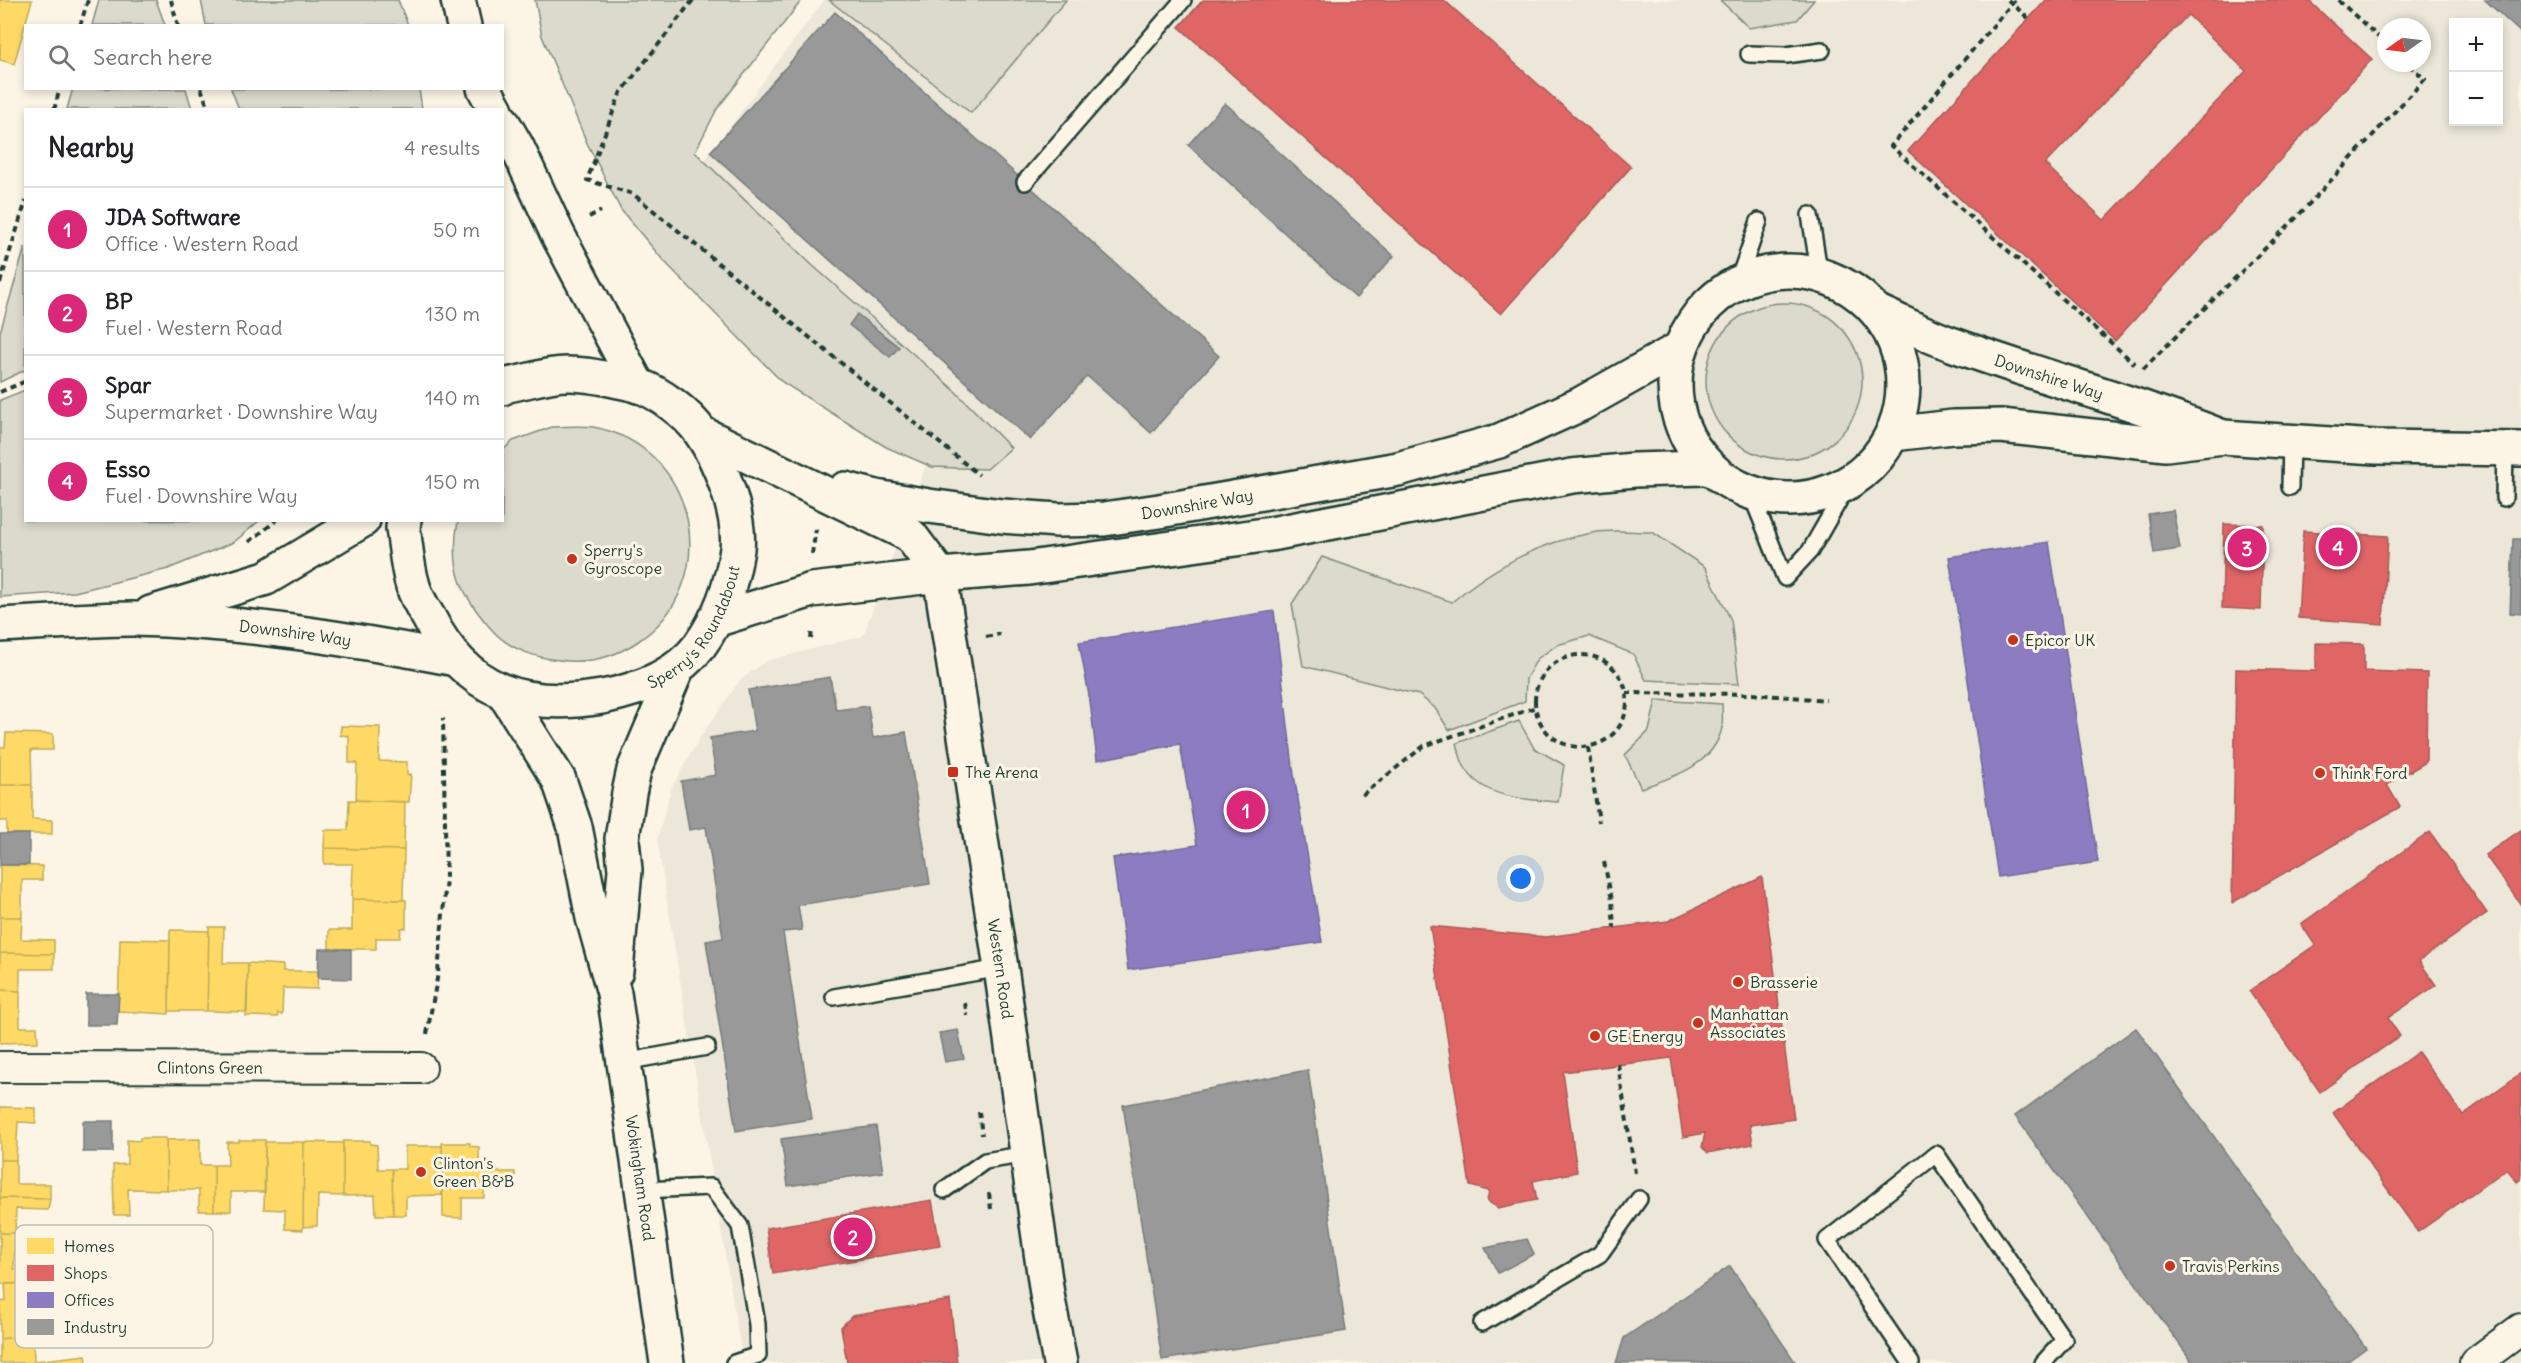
<!DOCTYPE html>
<html lang="en">
<head>
<meta charset="utf-8">
<style>
	body { margin:0; font-family:Delius,sans-serif; background:#f6f6f6; color:#202124 }
	.controls { position:absolute; right:18px; top:18px; display:grid; overflow:hidden; border-radius:0px; box-shadow:0 3px 9px #0003 }
	.controls button { width:54px; height:54px; display:grid; place-items:center; padding:0; border:0; border-bottom:2px solid #e0e0e0; background:#fff; color:#202124; font:30px sans-serif }
	.compass { position:absolute; left:2377px; top:18px; width:54px; height:54px; border-radius:50%; background:#fff; box-shadow:0 3px 9px #0003; rotate:256deg }
	.you { position:absolute; left:1521px; top:879px; width:21px; height:21px; margin:-15px; border:4px solid #fff; border-radius:50%; background:#1a73e8; box-shadow:0 0 0 9px #1a73e833 }
	.badge { display:grid; place-items:center; width:39px; height:39px; border-radius:50%; background:#db2777; color:#fff; font-size:20px; font-weight:700 }
	.pin { position:absolute; translate:-50% -50%; border:3px solid #fff; box-shadow:0 2px 6px #0006 }
	.list { margin:0; padding:0; list-style:none }
	h2 { display:flex; justify-content:space-between; align-items:center; height:78px; margin:0; padding:0 24px; font-size:26px }
	h2 small { font-size:20px; font-weight:400; color:#757577 }
	.list li { display:grid; grid-template-columns:39px 1fr auto; gap:18px; align-items:center; box-sizing:border-box; height:84px; padding:0 24px; border-top:2px solid #e0e0e0 }
	.list b { display:block; font-size:22px; white-space:nowrap }
	.list p { margin:0; font-size:20px; white-space:nowrap; color:#757577 }
	.list em { font-size:20px; font-style:normal; color:#757577 }
	.icon { flex:none; width:33px; height:33px; fill:none; stroke:currentColor; stroke-width:2; stroke-linecap:round; stroke-linejoin:round }
	.map { position:relative; flex:none; width:2521px; height:1363px; overflow:hidden }
	.search { position:absolute; background:#fff; box-shadow:0 3px 9px #0003; left:24px; top:24px; width:480px; height:66px; display:flex; align-items:center; gap:15px; box-sizing:border-box; padding:0 21px; border-radius:0px; color:#757577; font-size:22px }
	.panel { position:absolute; background:#fff; box-shadow:0 3px 9px #0003; left:24px; top:108px; width:480px; height:414px; border-radius:0px }
	.map>svg:first-child { display:block }
</style>
</head>
<body>
<div class="map">
<svg width="2521" height="1363" viewBox="0 0 2521 1363">
	<rect width="100%" height="100%" fill="#fcf5e5"/>
	<filter id="ink" filterUnits="userSpaceOnUse"><feTurbulence type="fractalNoise" baseFrequency=".0167" numOctaves="2"/><feDisplacementMap in="SourceGraphic" scale="12" xChannelSelector="R" yChannelSelector="G"/><feConvolveMatrix kernelMatrix="1 2 1 2 8 2 1 2 1" color-interpolation-filters="sRGB"/></filter>
	<g filter="url(#ink)">
		<path fill="#ece7d8" fill-rule="evenodd" d="M824 0H2521V1363H743L657 840 671 789 699 739 740 680 766 661 863 636 938 432 664 215ZM2454 22H2498V122H2454ZM2386 27H2422V63H2386Z"/>
		<path fill="#dcdacc" stroke="#7e8c80" stroke-width="1.5" d="M99 0H156L165 25H92Z
			M201 0H398L408 25H206Z
			M535 0H802L717 109 695 152 812 265 953 389 1011 448 987 469 932 467 886 447 782 382 663 260 621 210 587 143 542 36Z
			M829 0H1066L971 113Z
			M1720 0H1814L1797 20 1749 28Z
			M73 88 186 89 192 109H67Z
			M231 89H419L422 109H239Z
			M25 247V370L0 382V332Z
			M1706 381a78 78 0 1 1 156 0a78 78 0 1 1-156 0Z
			M25 390 26 520 259 521 234 542 168 569 75 592 0 597V400Z
			M552 427C565 427 580 425 593 427 698 446 725 585 637 642 613 658 587 664 559 660 536 658 510 649 494 632 461 596 449 569 458 521L502 520 503 450 513 441Z
			M1652 532 1705 567 1731 620 1739 684 1646 680 1633 654 1589 636 1557 645 1537 659 1526 679 1525 701 1449 730 1435 708 1419 695 1303 666 1292 604 1322 557 1452 602C1491 568 1540 542 1592 533 1611 529 1633 532 1652 532Z
			M1656 700 1722 704C1722 711 1723 721 1722 728 1713 766 1673 777 1641 788L1625 755 1649 731Z
			M1519 721 1534 748 1564 765 1558 802C1524 799 1482 799 1464 766 1460 759 1459 750 1457 743Z"/>
		<path fill="#ffd966" stroke="#bcaa57" stroke-width="1.5" d="M0 0H32L14 64 0 60Z
			M341 726 380 727 379 761 407 762V775L411 774 409 802 356 800 357 763H349V736L340 735Z
			M6 733 53 734V750H31L32 785H0V747H5Z
			M0 785H32V819L52 820V834H7V821H0Z
			M349 800 405 802 404 850 324 848 325 830H348Z
			M324 848 404 850 403 900 352 899 353 864H324Z
			M0 865 42 866V880H22V917H0Z
			M352 899 406 900V928H401L400 938H376V949H329V930H352Z
			M0 917H22L21 939 54 940V954L0 953Z
			M209 927H224L223 963H248L247 1012 207 1011Z
			M170 930 209 931 207 1011H169Z
			M120 939 170 940 169 1014 118 1011Z
			M0 953 54 954V969H20V991L0 990Z
			M248 963 283 965V971H318L317 989 283 988 282 1014 278 1013 277 1017 246 1016Z
			M0 990 20 991V1027H37L38 1042 0 1043Z
			M0 1107 36 1108V1123L18 1122 16 1160H0Z
			M140 1138H166L167 1190 128 1189 129 1215H114L113 1165 127 1164V1140L140 1141Z
			M200 1139V1165H214V1211H199V1190H167L166 1140Z
			M239 1140H265V1192H231V1211H214V1165H228L227 1142H239Z
			M343 1141H370V1144L377 1145 378 1169H392L393 1215H376L375 1195 343 1196Z
			M265 1142H304L303 1230 285 1229V1210L264 1209Z
			M304 1142 343 1143V1196L318 1195 317 1226 303 1227Z
			M442 1143H470V1146L479 1147V1172H515V1187H484V1198H462V1218L443 1217Z
			M405 1146H442V1195L406 1196V1215H393L392 1169H405Z
			M0 1160H16V1184H50V1199L0 1198Z
			M0 1198 50 1199 48 1210 16 1209 15 1233H0Z
			M0 1233H15L14 1269H37L38 1283 0 1284Z
			M48 1283 50 1296 29 1298 33 1335 0 1339V1302L6 1301 5 1284Z
			M33 1335 34 1361 86 1355 87 1363H0V1339Z"/>
		<path fill="#e06666" stroke="#a65a57" stroke-width="1.5" fill-rule="evenodd" d="M1203 0H1444L1631 167 1501 314 1179 27Z
			M2046 0H2308L2372 59 2115 341 1908 151ZM2188 15 2246 71 2104 220 2045 164Z
			M2224 524 2263 525 2261 610 2222 608Z
			M2303 531 2388 536 2383 624 2298 618Z
			M2316 643 2364 644V671L2427 673 2426 762 2387 785 2400 807 2232 903 2236 669 2316 671Z
			M2521 830V905L2485 855Z
			M2430 832 2487 913 2419 961 2436 985 2388 1018 2400 1036 2320 1092 2249 991 2315 945 2301 924Z
			M1762 877 1794 1119 1750 1125 1753 1144 1708 1153 1702 1147 1705 1133 1683 1137 1671 1058 1563 1072 1577 1172 1533 1181 1537 1200 1498 1208 1487 1201 1489 1191 1470 1186 1430 926 1546 937 1668 921Z
			M2418 1052 2463 1115 2521 1073V1179L2517 1182 2507 1169 2418 1232 2333 1113Z
			M932 1200 940 1246 773 1274 766 1228Z
			M950 1300 957 1363H847L841 1327 852 1316Z"/>
		<path fill="#8e7cc3" stroke="#6d6998" stroke-width="1.5" d="M2049 542 2098 862 1998 877 1949 557Z
			M1274 611 1294 775 1322 942 1128 970 1113 858 1197 845 1180 744 1097 760 1090 701 1079 642Z"/>
		<path fill="#999" stroke="#747d7b" stroke-width="1.5" d="M2485 0H2521V33Z
			M835 12 1219 356 1151 433 1087 376 1030 440 710 152Z
			M1225 103 1394 256 1356 298 1188 145Z
			M857 314 899 347 890 357 849 325Z
			M2173 510 2180 549 2154 553 2148 514Z
			M2513 539H2521V614L2510 613Z
			M830 677 836 710 868 706 873 738 906 732 930 884 798 905 802 930 783 932 812 1119 736 1131 706 941 723 938 706 827 689 830 681 781 716 775 710 738 755 731 748 690Z
			M0 834H29V865H0Z
			M319 949H351V979L318 978Z
			M86 994H119L117 1025H86Z
			M2136 1028 2366 1348 2345 1363H2193L2015 1116Z
			M958 1030 964 1059 945 1062 939 1033Z
			M1308 1070 1346 1331 1162 1360 1123 1105Z
			M83 1121H113V1152H83Z
			M876 1126 883 1172 788 1186 781 1139Z
			M1527 1239 1534 1254 1498 1273 1485 1248Z
			M1730 1266 1796 1363H1616L1624 1338Z"/>
		<g fill="none" stroke-linecap="round" stroke-linejoin="round">
			<g stroke="#1f3d34" stroke-width="20">
				<path id="service" d="M1749 54 1786 55 1822 50
					M1025 182 1183 0
					M1810 215 1820 276
					M1737 284 1759 221
					M2290 487 2291 440
					M1751 494 1785 578 1810 551 1849 483
					M2504 498 2505 449
					M834 997 1001 968
					M624 1062 707 1047
					M642 1190 711 1187 740 1226 757 1324 758 1355 734 1363
					M944 1190 985 1161 1027 1154
					M1482 1323 1600 1254 1639 1199
					M1911 1363 1827 1240 1936 1154 2064 1340 2043 1363"/>
			</g>
			<g stroke="#1f3d34" stroke-width="34">
				<g id="minor">
					<path id="s1" d="M0 1067 421 1068"/>
					<path d="M2475 1363 2521 1329"/>
				</g>
			</g>
			<g stroke="#1f3d34" stroke-width="38">
				<g id="tertiary">
					<circle cx="1789" cy="385" r="114"/>
					<path id="s2" d="M1878 312C1903 323 1928 336 1954 345 2042 377 2133 401 2220 436"/>
					<path id="s3" d="M701 433 910 535 940 575 1001 968 1047 1294 1060 1363"/>
					<path d="M1893 434 1953 427 2001 426 2166 444 2223 437 2376 447 2521 449"/>
					<path id="s4" d="M845 489 876 497 929 506 1002 516 1058 520 1104 519 1159 511 1398 469 1499 441 1581 404 1679 349"/>
					<path d="M151 613 266 578 363 520"/>
					<path d="M715 620 812 590 940 575 1029 568 1271 534 1572 476 1634 470 1704 468"/>
					<path id="s5" d="M0 625C44 623 89 619 133 619 242 621 349 639 456 659"/>
				</g>
			</g>
			<g stroke="#1f3d34" stroke-width="38">
				<g id="secondary">
					<path d="M458 0 464 26"/>
					<path d="M484 88 496 110"/>
					<path d="M502 121 517 147 558 235 638 386"/>
					<path id="s6" d="M404 520 403 528C406 547 407 567 413 586 416 597 423 608 429 618 466 692 524 710 602 697 639 690 677 676 700 645 720 617 732 583 737 549 741 515 720 461 701 433 688 414 659 392 637 385 620 381 586 374 570 374 550 373 527 382 507 385L502 388"/>
					<path id="s7" d="M504 693 559 780 575 827 593 918 614 993 667 1363"/>
					<path d="M616 971 625 870 622 839 629 793 634 770 676 671"/>
				</g>
			</g>
			<path stroke="#1f3d34" stroke-width="4" stroke-dasharray="6 4.5" stroke-linecap="butt" d="M171 0 178 26
				M693 0 620 94 587 180 633 194 979 475
				M2008 0 2029 19
				M2015 0 1891 146 2135 364
				M2338 0 2386 44
				M80 26 88 0
				M201 88 209 110
				M54 110 60 88
				M589 217 601 211
				M0 283 26 201
				M2143 369 2296 218 2425 79 2407 63
				M0 392 26 381
				M249 542 277 520
				M812 554 816 529
				M986 637 1000 634
				M811 639 812 629
				M1535 701a46 46 0 1 1 92 0a46 46 0 1 1-92 0Z
				M1626 693 1753 694 1826 700
				M1588 747 1599 822
				M1362 795 1424 746 1536 707
				M1604 862 1612 900 1614 928
				M965 1003 967 1016
				M427 1034 438 973 446 878 443 718
				M1618 1064 1635 1173
				M979 1112 982 1135
				M989 1193 991 1209"/>
			<use href="#service" stroke="#fcf5e5" stroke-width="15"/>
			<use href="#minor" stroke="#fcf5e5" stroke-width="30"/>
			<use href="#tertiary" stroke="#fcf5e5" stroke-width="33"/>
			<use href="#secondary" stroke="#fcf5e5" stroke-width="33"/>
		</g>
	</g>
	<g fill="#c8321e" stroke="#fcf5e5" stroke-width="2">
		<circle cx="572" cy="559" r="6"/>
		<circle cx="2013" cy="640" r="6"/>
		<rect x="947" y="766" width="12" height="12" rx="3"/>
		<circle cx="2320" cy="773" r="6"/>
		<circle cx="1738" cy="982" r="6"/>
		<circle cx="1698" cy="1023" r="6"/>
		<circle cx="1595" cy="1036" r="6"/>
		<circle cx="421" cy="1172" r="6"/>
		<circle cx="2170" cy="1266" r="6"/>
	</g>
	<g text-anchor="middle" dominant-baseline="central" stroke-width="6" stroke-linejoin="round" paint-order="stroke">
		<g font-size="16" fill="#1f3d34" stroke="#fcf5e5">
			<text stroke="none"><textPath href="#s2" startOffset="183">Downshire Way</textPath></text>
			<text stroke="none"><textPath href="#s4" startOffset="356">Downshire Way</textPath></text>
			<text stroke="none"><textPath href="#s6" startOffset="434">Sperry's Roundabout</textPath></text>
			<text stroke="none"><textPath href="#s5" startOffset="296">Downshire Way</textPath></text>
			<text stroke="none"><textPath href="#s3" startOffset="681">Western Road</textPath></text>
			<text stroke="none"><textPath href="#s1" startOffset="210">Clintons Green</textPath></text>
			<text stroke="none"><textPath href="#s7" startOffset="510">Wokingham Road</textPath></text>
		</g>
		<g font-size="16" fill="#1f3d34" stroke="#fcf5e5" text-anchor="start">
			<text x="584" y="550">Sperry's<tspan x="584" dy="18">Gyroscope</tspan></text>
			<text x="2025" y="640">Epicor UK</text>
			<text x="965" y="772">The Arena</text>
			<text x="2332" y="773">Think Ford</text>
			<text x="1750" y="982">Brasserie</text>
			<text x="1710" y="1014">Manhattan<tspan x="1710" dy="18">Associates</tspan></text>
			<text x="1607" y="1036">GE Energy</text>
			<text x="433" y="1163">Clinton's<tspan x="433" dy="18">Green B&amp;B</tspan></text>
			<text x="2182" y="1266">Travis Perkins</text>
		</g>
	</g>
	<rect x="15" y="1225" width="198" height="123" rx="9" fill="#fcf5e5" stroke="#babeb0" stroke-width="1.5"/>
	<rect x="27" y="1238" width="27" height="16" fill="#ffd966"/>
	<rect x="27" y="1265" width="27" height="16" fill="#e06666"/>
	<rect x="27" y="1292" width="27" height="16" fill="#8e7cc3"/>
	<rect x="27" y="1319" width="27" height="16" fill="#999"/>
	<g font-size="16" fill="#1f3d34">
		<text x="64" y="1252">Homes</text>
		<text x="64" y="1279">Shops</text>
		<text x="64" y="1306">Offices</text>
		<text x="64" y="1333">Industry</text>
	</g>
</svg>
<div class="controls">
<button>+</button>
<button>−</button>
</div>
<svg class="compass" viewBox="-18 -18 36 36"><path d="M0-13l5 13h-10z" fill="#e53935"/><path d="M0 13l5-13h-10z" fill="#757577"/></svg>
<div class="you"></div>
<div class="pin badge" style="left:1246px;top:810px">1</div>
<div class="pin badge" style="left:853px;top:1237px">2</div>
<div class="pin badge" style="left:2247px;top:548px">3</div>
<div class="pin badge" style="left:2338px;top:547px">4</div>
<div class="search"><svg class="icon" aria-label="search" viewBox="0 0 24 24"><circle cx="10" cy="10" r="6"/><path d="M15 15l6 6"/></svg>Search here</div>
<section class="panel">
<h2>Nearby<small>4 results</small></h2>
<ul class="list">
<li><span class="badge">1</span><div><b>JDA Software</b><p>Office · Western Road</p></div><em>50 m</em></li>
<li><span class="badge">2</span><div><b>BP</b><p>Fuel · Western Road</p></div><em>130 m</em></li>
<li><span class="badge">3</span><div><b>Spar</b><p>Supermarket · Downshire Way</p></div><em>140 m</em></li>
<li><span class="badge">4</span><div><b>Esso</b><p>Fuel · Downshire Way</p></div><em>150 m</em></li>
</ul>
</section>
</div>
</body>
</html>
